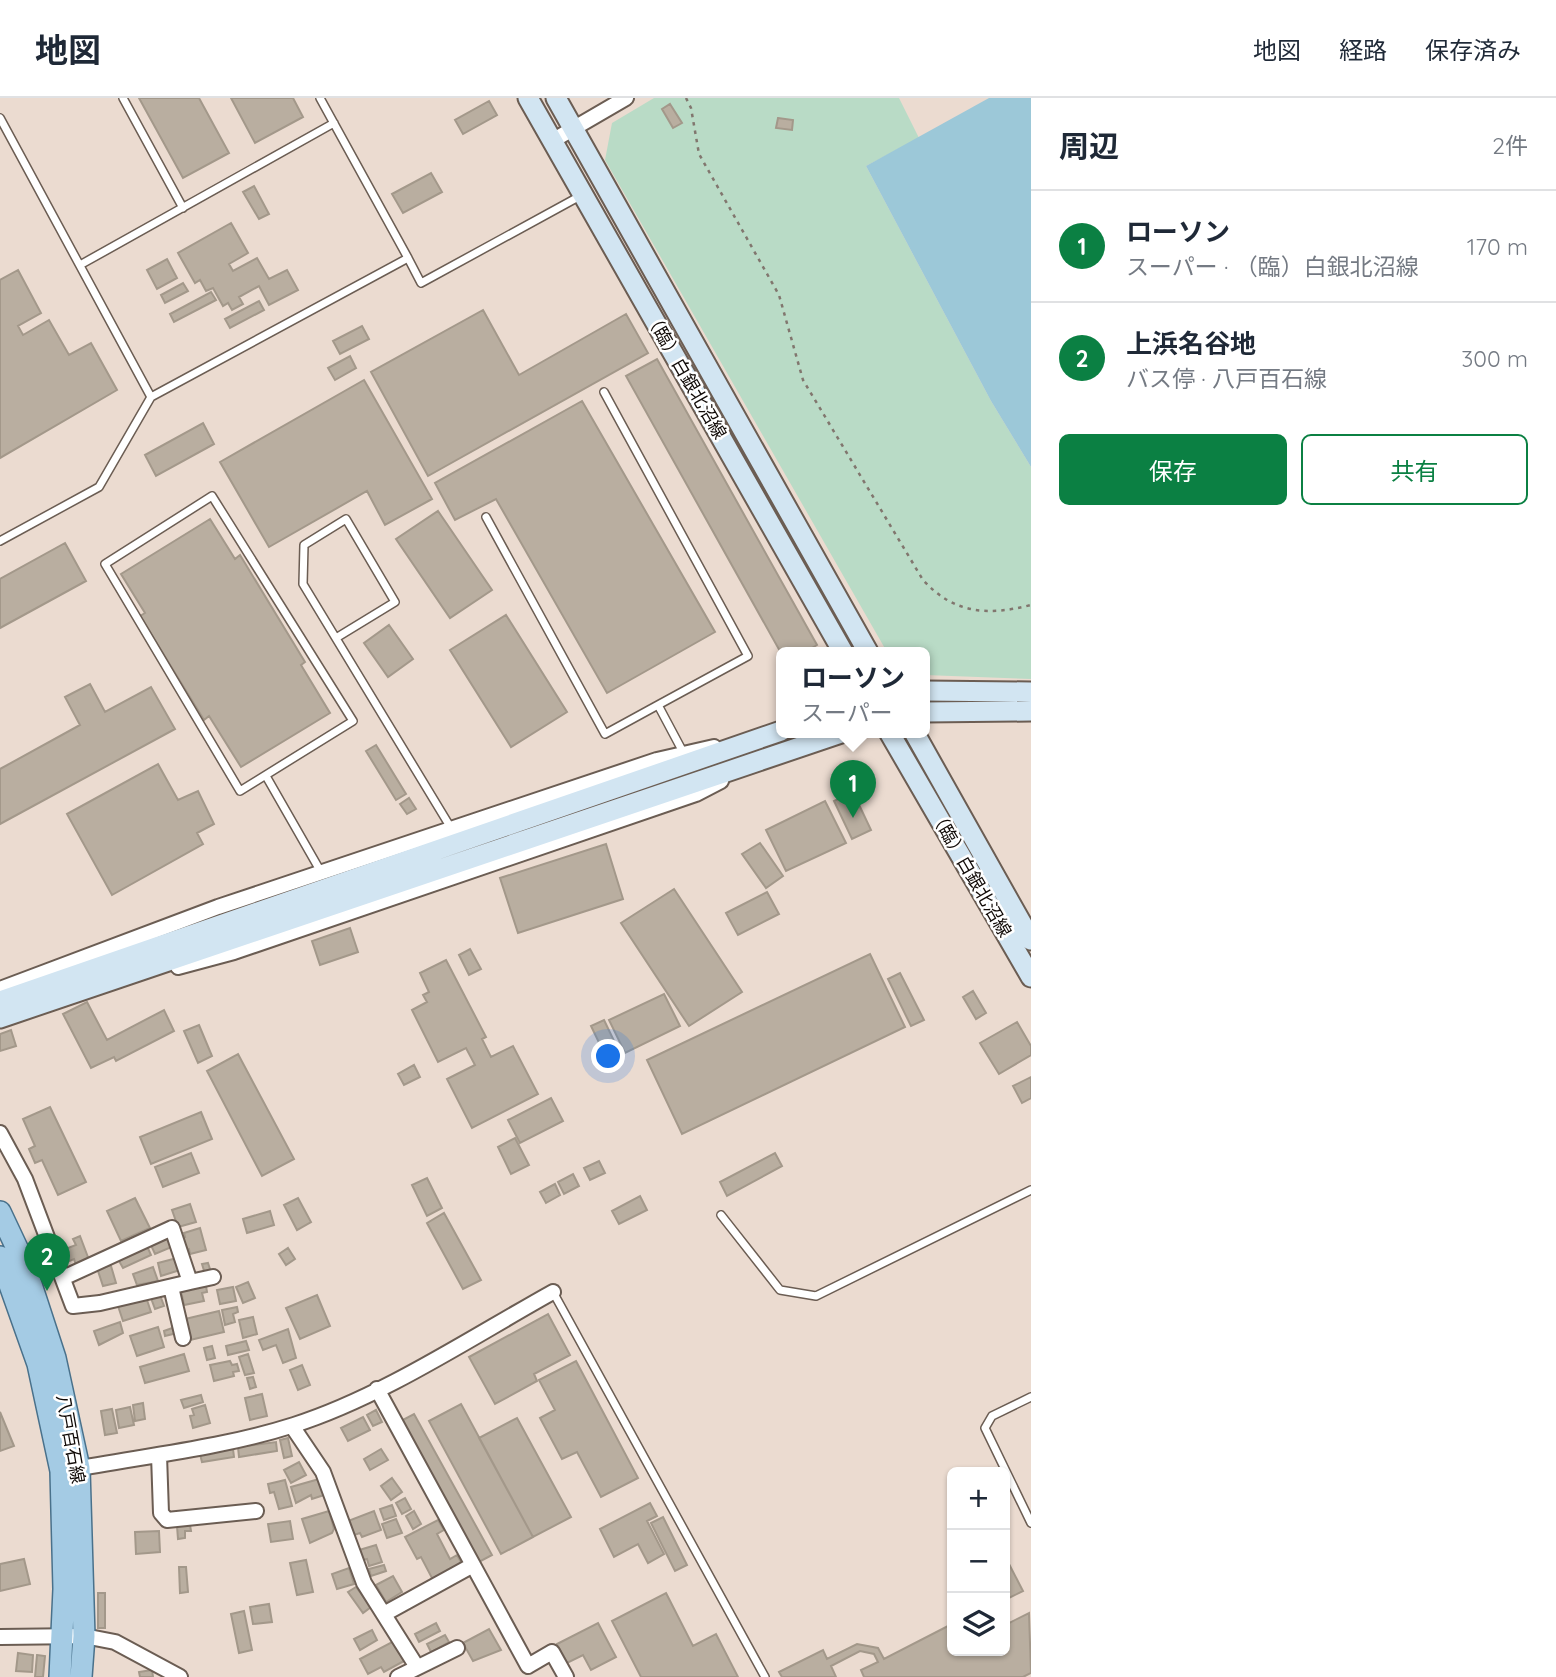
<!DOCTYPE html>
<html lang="ja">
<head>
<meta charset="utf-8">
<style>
	body { margin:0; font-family:Quicksand,"Noto Sans JP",sans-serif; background:#f6f6f7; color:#1f2937 }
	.controls { position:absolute; right:21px; bottom:21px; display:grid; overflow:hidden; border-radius:10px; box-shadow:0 2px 5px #0004 }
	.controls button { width:63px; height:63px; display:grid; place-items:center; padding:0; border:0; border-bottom:2px solid #e0e1e3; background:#fff; color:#1f2937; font:35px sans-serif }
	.you { position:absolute; left:609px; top:959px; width:24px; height:24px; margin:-18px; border:5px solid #fff; border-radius:50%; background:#1a73e8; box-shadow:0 0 0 10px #1a73e833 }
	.badge { display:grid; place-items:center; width:46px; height:46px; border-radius:50%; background:#0b8043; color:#fff; font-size:23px; font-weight:700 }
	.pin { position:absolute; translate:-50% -58px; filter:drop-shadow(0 2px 4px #0008) }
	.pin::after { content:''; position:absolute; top:37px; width:24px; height:21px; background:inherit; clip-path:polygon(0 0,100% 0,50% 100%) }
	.popup { position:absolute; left:776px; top:549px; width:154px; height:91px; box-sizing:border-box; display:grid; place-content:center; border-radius:10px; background:#fff; filter:drop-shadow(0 2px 5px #0005); font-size:23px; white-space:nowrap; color:#747a83 }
	.popup b { font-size:26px; color:#1f2937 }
	.popup::after { content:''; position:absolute; left:50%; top:100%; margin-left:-14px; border:14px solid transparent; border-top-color:#fff }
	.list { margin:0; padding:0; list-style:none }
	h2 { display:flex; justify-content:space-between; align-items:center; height:91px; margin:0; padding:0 28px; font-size:30px }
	h2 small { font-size:23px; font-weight:400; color:#747a83 }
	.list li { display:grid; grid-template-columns:46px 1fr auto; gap:21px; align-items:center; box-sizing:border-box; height:112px; padding:0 28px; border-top:2px solid #e0e1e3 }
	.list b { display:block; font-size:26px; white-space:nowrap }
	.list p { margin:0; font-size:23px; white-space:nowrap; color:#747a83 }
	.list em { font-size:23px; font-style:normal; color:#747a83 }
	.actions { display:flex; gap:14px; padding:21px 28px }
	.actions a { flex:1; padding:16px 0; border:2px solid #0b8043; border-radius:10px; text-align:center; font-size:24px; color:#0b8043 }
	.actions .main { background:#0b8043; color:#fff }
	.icon { flex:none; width:38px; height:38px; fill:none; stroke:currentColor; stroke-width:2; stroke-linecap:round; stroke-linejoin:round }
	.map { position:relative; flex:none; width:1031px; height:1579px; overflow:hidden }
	header { display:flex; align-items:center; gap:42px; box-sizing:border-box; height:98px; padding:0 35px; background:#fff; border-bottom:2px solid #e0e1e3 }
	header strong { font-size:33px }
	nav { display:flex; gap:38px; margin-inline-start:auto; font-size:24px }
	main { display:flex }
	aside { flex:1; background:#fff }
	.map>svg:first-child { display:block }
</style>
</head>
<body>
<header>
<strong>地図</strong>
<nav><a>地図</a><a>経路</a><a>保存済み</a></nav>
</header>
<main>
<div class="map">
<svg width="1031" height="1579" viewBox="0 0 1031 1579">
	<rect width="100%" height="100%" fill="#ebdbd0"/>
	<path fill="#b9dbc6" d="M654 0H899L919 40 866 68 991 303 1031 369V581L925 577V554H887L605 62 612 25Z"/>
	<path fill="#9cc8d8" d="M989 0H1031V369L991 303 866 68Z"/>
	<path fill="#b9aea0" stroke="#a3988a" stroke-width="2" d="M139 0H199L229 55 183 80Z
		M231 0H293L303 19 255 45Z
		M489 3 497 17 463 36 455 22Z
		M670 6 682 25 673 30 662 11Z
		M778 20 793 22 792 32 776 30Z
		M431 75 442 94 403 115 392 96Z
		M254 88 269 116 259 121 243 94Z
		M231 125 248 155 229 166 233 173 257 160 269 181 287 172 298 192 269 207 259 188 239 199 243 206 232 212 228 205 223 208 213 190 206 193 200 182 195 185 178 155Z
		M167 161 177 180 157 191 147 172Z
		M18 172 41 215 18 228 23 237 49 222 69 257 91 245 117 292 0 360V182Z
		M183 185 188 193 165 205 161 197Z
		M211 194 216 202 174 224 170 216Z
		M259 203 264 212 230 230 225 221Z
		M483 212 519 277 626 216 648 255 428 378 371 274Z
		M362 228 369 241 340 256 333 243Z
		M350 258 356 270 335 282 328 270Z
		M657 261 817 547 805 554 781 555 626 278Z
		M364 282 432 401 385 427 367 393 269 449 220 364Z
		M582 303 715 534 607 595 496 401 455 422 435 385Z
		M203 325 214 346 156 378 145 357Z
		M438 413 492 492 450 520 396 441Z
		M210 421 235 461 240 457 305 564 301 567 330 615 241 669 209 618 204 622 140 518 145 515 121 476Z
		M65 445 86 483 0 530V481Z
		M506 517 567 614 511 649 450 552Z
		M389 527 413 561 388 579 364 545Z
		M90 586 105 614 151 589 175 631 0 726V671L80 627 65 599Z
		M376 647 406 696 396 702 366 653Z
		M158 666 178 702 198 693 214 726 197 735 203 746 112 797 67 716Z
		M853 694 871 732 852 741 834 703Z
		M409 700 416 711 407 716 400 706Z
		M825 703 846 745 786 773 766 732Z
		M760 745 783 778 766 790 742 756Z
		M606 746 623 801 518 835 500 780Z
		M674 791 742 894 689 928 621 825Z
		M767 794 779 816 738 837 726 815Z
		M350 830 358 854 320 867 312 843Z
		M470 851 481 871 469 877 459 857Z
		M870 856 905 929 682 1036 647 962Z
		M446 862 486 939 482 941 491 959 513 948 538 996 472 1030 447 981 475 967 466 950 438 964 412 912 427 904 423 897 429 894 420 875Z
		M900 875 924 922 911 928 888 881Z
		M973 893 986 915 976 921 963 899Z
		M664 896 680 928 625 955 609 922Z
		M87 904 107 942 164 912 174 933 116 963 114 959 91 970 63 916Z
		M604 922 616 947 603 953 591 928Z
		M1017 924 1031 948V957L999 976 980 945Z
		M199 927 212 958 198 965 184 933Z
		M11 932 16 948 0 953V936Z
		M238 956 294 1061 262 1078 207 973Z
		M414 967 420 979 404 987 398 976Z
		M1031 979V1000L1022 1005 1013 988Z
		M551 1000 563 1023 520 1045 508 1022Z
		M50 1009 86 1084 58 1097 42 1062 35 1065 29 1051 35 1048 23 1021Z
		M201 1014 212 1041 151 1066 140 1039Z
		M515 1040 529 1067 511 1076 498 1049Z
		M191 1055 199 1075 163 1089 155 1069Z
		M775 1055 782 1068 727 1098 720 1084Z
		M599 1063 605 1075 590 1082 584 1070Z
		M573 1076 579 1088 564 1096 558 1084Z
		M427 1080 442 1110 427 1118 412 1087Z
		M555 1086 560 1097 546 1105 540 1094Z
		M640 1098 647 1112 619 1126 612 1113Z
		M135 1100 150 1130 121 1143 107 1113Z
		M298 1100 311 1124 297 1132 284 1107Z
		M190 1106 196 1124 178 1129 172 1112Z
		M270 1113 274 1127 247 1135 243 1121Z
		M444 1115 481 1182 463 1191 427 1125Z
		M200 1130 206 1152 190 1156 189 1151 184 1153 180 1140 185 1139 184 1135Z
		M170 1137 174 1148 155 1156 150 1145Z
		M80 1138 89 1162 76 1167 74 1161 65 1165 60 1153 76 1147 73 1141Z
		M146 1146 151 1157 123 1170 119 1163 123 1161 122 1158Z
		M288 1150 295 1161 286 1167 279 1156Z
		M177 1160 180 1172 161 1178 158 1165Z
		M208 1165 211 1174 205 1176 202 1166Z
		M107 1167 111 1168 116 1185 103 1188 97 1170Z
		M153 1169 158 1183 137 1187 133 1176Z
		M248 1184 255 1200 243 1205 236 1189Z
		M206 1188 207 1194 202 1195 204 1203 184 1207 181 1193Z
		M233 1189 236 1203 220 1206 217 1192Z
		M160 1197 164 1208 155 1211 151 1200Z
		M317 1197 330 1228 300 1241 286 1210Z
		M146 1199 151 1214 123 1223 118 1208Z
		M237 1209 238 1214 233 1216 235 1224 225 1227 222 1212Z
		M219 1213 224 1234 190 1242 185 1221Z
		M548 1216 570 1257 534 1276 537 1283 495 1306 469 1259Z
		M253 1219 257 1236 243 1240 239 1222Z
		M120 1224 123 1235 99 1247 94 1233Z
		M158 1229 164 1249 137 1258 130 1238Z
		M175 1229 177 1235 165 1238 164 1233Z
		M288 1231 296 1260 283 1265 276 1247 263 1252 259 1242Z
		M246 1243 249 1252 228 1257 226 1248Z
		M212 1248 215 1260 207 1262 204 1250Z
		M184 1256 189 1273 145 1285 140 1269Z
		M248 1256 254 1275 245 1277 239 1259Z
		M230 1263 232 1267 237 1266 239 1273 233 1274 234 1278 214 1283 210 1267Z
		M576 1263 638 1380 601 1399 577 1354 562 1361 540 1320 555 1312 539 1282Z
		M302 1267 310 1287 298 1292 290 1272Z
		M253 1279 256 1289 250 1291 247 1280Z
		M262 1296 267 1318 250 1322 245 1300Z
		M201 1297 203 1304 184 1310 181 1302Z
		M143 1305 145 1321 135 1323 133 1307Z
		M461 1306 533 1439 501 1456 429 1323Z
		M205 1307 210 1325 193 1330 190 1318 194 1317 192 1311Z
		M130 1309 134 1327 119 1330 116 1312Z
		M112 1311 117 1335 105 1337 101 1313Z
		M376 1312 382 1324 373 1328 367 1317Z
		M0 1314 14 1348 0 1353Z
		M414 1316 492 1457 479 1464 401 1323Z
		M363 1319 370 1332 348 1343 341 1330Z
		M517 1320 571 1419 533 1439 479 1340Z
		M288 1340 292 1358 284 1360 280 1342Z
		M276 1344 277 1353 239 1359 238 1349Z
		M233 1351 234 1359 202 1364 200 1356Z
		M381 1351 388 1362 370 1372 364 1361Z
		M299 1364 306 1377 291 1385 284 1372Z
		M392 1380 402 1394 391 1402 381 1388Z
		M319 1381 324 1397 312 1401 311 1397 296 1405 291 1389Z
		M285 1382 292 1408 279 1411 274 1394 270 1395 268 1386Z
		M405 1400 411 1411 402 1416 396 1405Z
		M650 1405 657 1418 647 1423 664 1456 648 1465 638 1446 614 1459 600 1431Z
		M392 1407 396 1418 384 1422 380 1411Z
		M329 1413 334 1431 332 1435 310 1445 302 1421Z
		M374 1413 381 1432 362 1439 360 1435 354 1437 348 1423Z
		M414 1413 421 1426 413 1431 406 1418Z
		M663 1419 687 1467 675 1473 651 1425Z
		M396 1421 402 1435 387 1440 382 1426Z
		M438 1422 444 1432 437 1436 450 1461 457 1457 462 1466 433 1482 421 1459 417 1461 405 1439Z
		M290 1423 293 1441 271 1444 268 1426Z
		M190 1427 191 1433H185V1440L178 1441 177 1428Z
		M159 1433 160 1454 136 1456 135 1434Z
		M376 1447 382 1464 369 1468 367 1461 359 1463 356 1453Z
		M24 1461 30 1486 0 1493V1466Z
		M306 1462 313 1494 297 1497 290 1465Z
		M1009 1466 1023 1493 1007 1501 1005 1469Z
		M384 1467 386 1473 371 1478 369 1471Z
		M179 1469H186L188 1494 180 1495Z
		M349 1470 354 1486 337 1491 332 1476Z
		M393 1478 402 1494 386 1504 376 1487Z
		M356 1489 371 1509 363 1515 348 1494Z
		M98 1495H105V1530H98Z
		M666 1495 693 1548 716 1536 738 1579H641L612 1523Z
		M269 1506 272 1524 253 1526 250 1509Z
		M244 1513 252 1552 239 1555 231 1516Z
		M1029 1515 1031 1575 1023 1579H864L861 1572 878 1564 874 1556 860 1553 831 1568 836 1579H782L779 1574 823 1552 827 1561 857 1546 878 1550 884 1561 952 1526V1553H1005V1527Z
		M436 1525 440 1533 419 1544 415 1536Z
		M598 1525 616 1559 591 1572 583 1557 567 1565 557 1546Z
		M489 1531 501 1552 473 1563 463 1545Z
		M372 1532 377 1542 360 1552 354 1541Z
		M445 1537 449 1544 431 1554 427 1546Z
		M394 1543 404 1563 384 1574 381 1569 368 1576 360 1561Z
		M18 1555 33 1557 32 1574 16 1573Z
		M37 1557 45 1558 43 1579H35Z
		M152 1572 153 1579H140L139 1574Z"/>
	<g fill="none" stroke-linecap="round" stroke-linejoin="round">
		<g stroke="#6b5d53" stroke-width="10">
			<path id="lane" d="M123 0 183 110
				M0 20 151 299
				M408 160 421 185 582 97
				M80 167 334 25
				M604 294 748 558 658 607 683 654
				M212 398 353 623 240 693 105 466Z
				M486 419 605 636 658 607
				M0 443 99 389 151 299 408 160 320 0
				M336 540 395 504 346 421 304 447 303 486 451 730
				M266 678 321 774
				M721 1117 780 1192 816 1198 1031 1092
				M553 1194 765 1579
				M1031 1299 992 1318 985 1330 1031 1425"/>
		</g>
		<g stroke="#6b5d53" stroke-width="18">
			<path id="street" d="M552 43 626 0
				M178 869 234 854 696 696 721 683
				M0 891 218 809 657 662 714 649
				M0 1035 25 1081 73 1208 100 1205 190 1184 172 1130 63 1180
				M190 1184 213 1179
				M171 1189 183 1240
				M377 1291 528 1568 552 1554 566 1579
				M292 1328 323 1374 364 1485 417 1569
				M159 1357 161 1415 167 1422 256 1413
				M70 1372C144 1358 222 1350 294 1327 382 1299 472 1239 553 1194
				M384 1516 473 1467
				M0 1539 84 1538 115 1544 180 1579
				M398 1579 457 1550"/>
		</g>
		<g stroke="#6b5d53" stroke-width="23">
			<path id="secondary" d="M528 0 843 554
				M556 0 868 554
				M925 593 1031 594
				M925 614 1031 613
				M889 634 1031 879
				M914 634 1031 842
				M0 903 781 633
				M0 920 844 634"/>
		</g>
		<g stroke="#49718b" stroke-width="24">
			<path id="primary" d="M0 1114 24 1165 55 1260 79 1370 84 1538 81 1579
				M0 1159 38 1266 61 1373 64 1491 60 1579"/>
		</g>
		<path stroke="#81766e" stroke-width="2.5" stroke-dasharray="3.5 5" stroke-linecap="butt" d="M686 0 691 10 699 56 779 197 803 282 923 482C954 516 988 518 1031 507"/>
		<use href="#lane" stroke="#fff" stroke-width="7"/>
		<use href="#street" stroke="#fff" stroke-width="14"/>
		<use href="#secondary" stroke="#d2e5f2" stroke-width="19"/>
		<use href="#primary" stroke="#a4cbe4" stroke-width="21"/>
	</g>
	<g text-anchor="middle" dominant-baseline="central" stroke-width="5" stroke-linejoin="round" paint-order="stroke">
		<g font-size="18" fill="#100a07" stroke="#fff">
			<text transform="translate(686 277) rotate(60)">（臨）白銀北沼線</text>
			<text transform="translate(971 775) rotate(60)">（臨）白銀北沼線</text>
			<text transform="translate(71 1341) rotate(80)">八戸百石線</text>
		</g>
	</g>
</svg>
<div class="controls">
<button>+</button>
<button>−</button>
<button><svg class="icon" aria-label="layers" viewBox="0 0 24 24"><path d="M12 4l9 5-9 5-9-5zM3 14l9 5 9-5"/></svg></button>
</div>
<div class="you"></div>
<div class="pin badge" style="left:853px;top:720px">1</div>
<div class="popup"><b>ローソン</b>スーパー</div>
<div class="pin badge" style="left:47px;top:1193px">2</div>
</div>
<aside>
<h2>周辺<small>2件</small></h2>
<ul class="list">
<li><span class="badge">1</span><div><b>ローソン</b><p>スーパー · （臨）白銀北沼線</p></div><em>170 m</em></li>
<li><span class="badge">2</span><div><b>上浜名谷地</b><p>バス停 · 八戸百石線</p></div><em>300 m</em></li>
</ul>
<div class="actions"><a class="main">保存</a><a>共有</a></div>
</aside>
</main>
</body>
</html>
